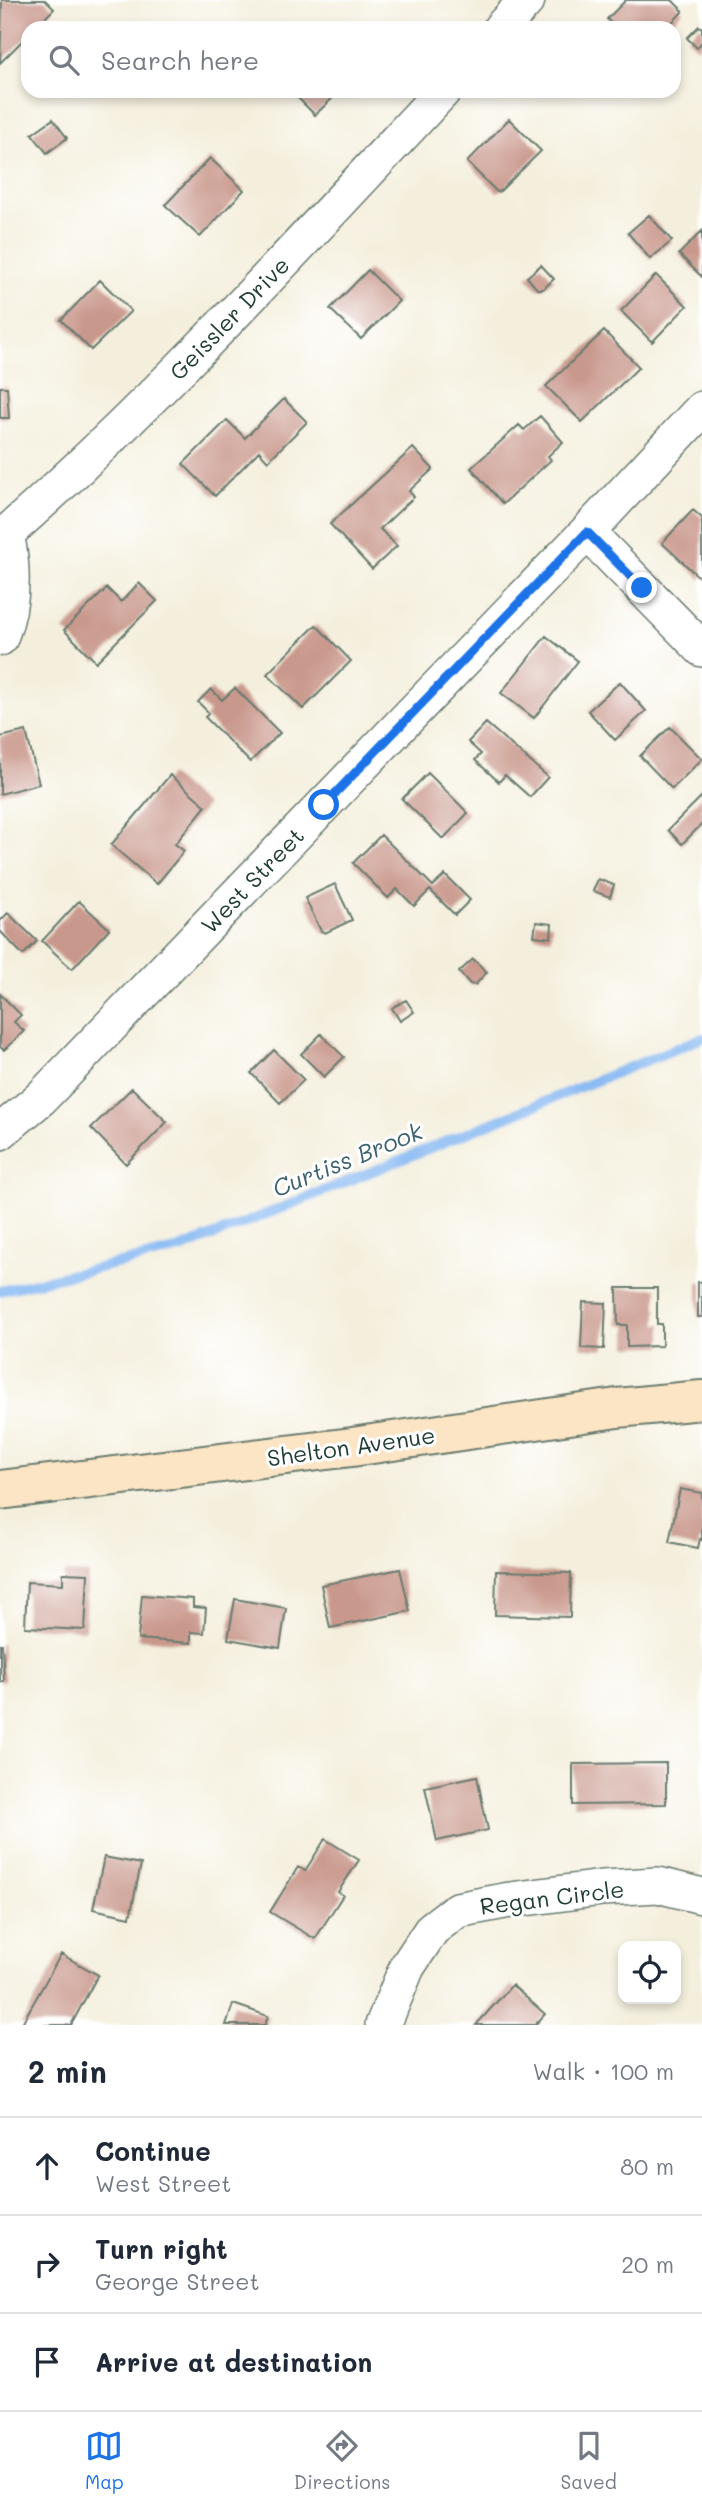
<!DOCTYPE html>
<html lang="en">
<head>
<meta charset="utf-8">
<style>
	body { margin:0; font-family:Mali,sans-serif; background:#f2f2f3; color:#1f2937 }
	.controls { position:absolute; right:21px; bottom:21px; display:grid; overflow:hidden; border-radius:14px; box-shadow:0 4px 10px #0003 }
	.controls button { width:63px; height:63px; display:grid; place-items:center; padding:0; border:0; border-bottom:2px solid #e0e1e3; background:#fff; color:#1f2937; font:35px sans-serif }
	.stop { position:absolute; width:21px; height:21px; margin:-16px; border:5px solid #1a73e8; border-radius:50%; background:#fff }
	.stop.end { background:#1a73e8; border-color:#fff; box-shadow:0 2px 7px #0008 }
	.list { margin:0; padding:0; list-style:none }
	h2 { display:flex; justify-content:space-between; align-items:center; height:91px; margin:0; padding:0 28px; font-size:30px }
	h2 small { font-size:23px; font-weight:400; color:#747a83 }
	.list li { display:grid; grid-template-columns:46px 1fr auto; gap:21px; align-items:center; box-sizing:border-box; height:98px; padding:0 28px; border-top:2px solid #e0e1e3 }
	.list b { display:block; font-size:26px; white-space:nowrap }
	.list p { margin:0; font-size:23px; white-space:nowrap; color:#747a83 }
	.list em { font-size:23px; font-style:normal; color:#747a83 }
	.icon { flex:none; width:38px; height:38px; fill:none; stroke:currentColor; stroke-width:2; stroke-linecap:round; stroke-linejoin:round }
	.map { position:relative; flex:none; width:702px; height:2025px; overflow:hidden }
	.search { position:absolute; background:#fff; box-shadow:0 4px 10px #0003; left:21px; right:21px; top:21px; height:77px; display:flex; align-items:center; gap:18px; box-sizing:border-box; padding:0 24px; border-radius:21px; color:#747a83; font-size:26px }
	.sheet { height:385px; background:#fff }
	nav { display:flex; justify-content:space-around; align-items:center; box-sizing:border-box; height:98px; border-top:2px solid #e0e1e3; background:#fff; font-size:19px; color:#747a83 }
	nav a { display:grid; justify-items:center; gap:4px }
	nav .on { color:#1a73e8 }
	.map>svg:first-child { display:block }
</style>
</head>
<body>
<div class="map">
<svg width="702" height="2025" viewBox="0 0 702 2025">
	<rect width="100%" height="100%" fill="#fff"/>
	<filter id="ink" filterUnits="userSpaceOnUse"><feTurbulence type="fractalNoise" baseFrequency=".0143" numOctaves="2"/><feDisplacementMap in="SourceGraphic" scale="14" xChannelSelector="R" yChannelSelector="G"/><feConvolveMatrix kernelMatrix="1 2 1 2 8 2 1 2 1" color-interpolation-filters="sRGB"/></filter>
	<filter id="wash" filterUnits="userSpaceOnUse"><feTurbulence type="fractalNoise" baseFrequency=".00686" numOctaves="4" result="noise"/><feDisplacementMap in="SourceGraphic" scale="28" xChannelSelector="R" yChannelSelector="G"/><feGaussianBlur stdDeviation="1.57" result="paint"/><feColorMatrix in="noise" values="0 0 0 0 0 0 0 0 0 0 0 0 0 0 0 0 0 1.4 0 .05"/><feComposite in="paint" operator="in"/></filter>
	<g filter="url(#wash)">
		<rect width="100%" height="100%" fill="#f4efdd"/>
		<g fill="none" stroke-linecap="round" stroke-linejoin="round">
			<path stroke="#85b8f2" stroke-width="10" d="M0 1291 180 1249 702 1038"/>
		</g>
		<g id="blocks">
			<path fill="#c9988c" d="M2 0H45L54 9 35 28H28V35L0 63Z
				M626 0H672L683 11 667 28H616L607 19Z
				M699 26 702 28V42L697 48 687 38Z
				M291 91H340L315 115Z
				M53 119 67 138 47 153 32 134Z
				M509 119 541 151 500 191 497 192 467 162Z
				M210 158 244 190 200 237 165 205Z
				M649 215 672 241 650 259 628 233Z
				M702 231V277L679 254Z
				M541 265 554 279 543 289H537L527 277Z
				M368 270 399 301 361 339 330 309Z
				M656 275 687 306 652 342 621 311Z
				M100 280 131 311 91 350 61 320Z
				M604 331 639 367 582 422 546 386Z
				M0 387H7L9 418H0Z
				M284 399 307 422 268 461 259 451 215 496 183 464 227 420 245 438Z
				M540 416 563 442 548 456 551 460 503 504 471 468 519 425 524 430Z
				M413 448 433 469 409 491 414 497 380 529 397 546 372 569 330 524Z
				M693 510 702 518V580L662 543Z
				M139 583 157 601 96 662 64 630 107 588 121 602Z
				M316 625 351 661 303 709 267 674Z
				M546 636 578 661 534 718 501 693Z
				M620 682 646 711 615 740 588 711Z
				M235 688 280 733 250 762 205 717 209 713 198 702 211 689 222 700Z
				M486 723 548 777 530 797 505 775 499 782 475 760 481 754 468 742Z
				M670 727 702 759 672 789 640 756Z
				M26 731 39 784 0 794V737Z
				M428 773 468 813 443 839 402 799Z
				M170 775 206 806 175 844 184 851 157 884 111 845Z
				M702 796V824L682 844 668 830Z
				M381 835 433 886 445 875 470 900 455 915 430 890 414 906 397 889 388 898 353 863Z
				M598 879 614 885 610 897 593 891Z
				M335 884 352 920 325 933 321 931 305 898Z
				M79 901 109 929 72 969 42 941Z
				M8 913 37 941 23 955 0 931V921Z
				M536 922 552 924 551 938 534 936Z
				M473 959 487 972 475 985 470 984 459 972Z
				M0 994 21 1015 14 1022 24 1031 4 1050 0 1047Z
				M406 1000 414 1012 400 1021 392 1008Z
				M321 1034 344 1057 324 1077 301 1054Z
				M274 1050 304 1080 280 1103 251 1073Z
				M132 1088 167 1122 126 1164 91 1128Z
				M698 1282H702V1317H698Z
				M617 1288H657V1324H662V1346L627 1347V1325H618Z
				M583 1302 606 1303 604 1349 581 1348Z
				M680 1489 702 1493V1540L700 1539 698 1548 669 1542Z
				M400 1569 410 1611 330 1628 321 1585Z
				M496 1571 571 1573 570 1617 495 1615Z
				M63 1573 88 1574 85 1630 25 1627 27 1582 63 1584Z
				M142 1595 193 1599V1607L206 1608 204 1633 191 1632V1643L138 1639Z
				M235 1599 286 1608 280 1648 228 1639Z
				M0 1644H2L4 1681 0 1682Z
				M666 1763V1804L573 1805V1764Z
				M477 1776 488 1830 437 1841 425 1787Z
				M325 1839 359 1860 338 1892 343 1895 315 1939 270 1912 298 1867 305 1871Z
				M104 1857 141 1864 130 1917 93 1909Z
				M61 1954 98 1975 71 2025H21Z
				M512 1985 545 2014 535 2025H476Z
				M233 2004 268 2016 265 2025H226Z"/>
		</g>
	</g>
	<g filter="url(#ink)">
		<use href="#blocks" fill-opacity="0" stroke="#6a7b6f" stroke-width="2"/>
		<g fill="none" stroke-linecap="round" stroke-linejoin="round">
			<g stroke="#6a7b6f" stroke-width="38">
				<path id="street" d="M501 28 527 0
					M587 532 702 649
					M0 534H6C161 397 301 243 443 91
					M0 638C14 604 14 570 6 534
					M0 1132 41 1098 587 532 702 409
					M383 2025 407 1967 432 1929 457 1910 510 1900 602 1888 658 1885 702 1896"/>
			</g>
			<g stroke="#6a7b6f" stroke-width="42">
				<path id="secondary" d="M0 1490 352 1447 617 1408 702 1400"/>
			</g>
			<use href="#street" stroke="#fff" stroke-width="35"/>
			<use href="#secondary" stroke="#fce5c4" stroke-width="38"/>
		</g>
	</g>
	<g fill="none" stroke-linecap="round" stroke-linejoin="round" filter="url(#ink)">
		<path stroke="#1a73e8" stroke-width="9" d="M324 805 587 532 642 588"/>
	</g>
	<g text-anchor="middle" dominant-baseline="central" stroke-width="6" stroke-linejoin="round" paint-order="stroke">
		<g font-size="23" fill="#1f3d34" stroke="#fff">
			<text transform="translate(229 318) rotate(-46)">Geissler Drive</text>
			<text transform="translate(252 880) rotate(-46)">West Street</text>
			<text transform="translate(351 1446) rotate(-8)">Shelton Avenue</text>
			<text transform="translate(552 1897) rotate(-7)">Regan Circle</text>
		</g>
		<g font-size="24" font-style="italic" fill="#3e626d" stroke="#fff">
			<text transform="translate(347 1159) rotate(-22)">Curtiss Brook</text>
		</g>
	</g>
</svg>
<div class="controls">
<button><svg class="icon" aria-label="locate" viewBox="0 0 24 24"><circle cx="12" cy="12" r="6"/><path d="M12 2v4M12 18v4M2 12h4M18 12h4"/></svg></button>
</div>
<div class="stop" style="left:324px;top:805px"></div>
<div class="stop end" style="left:642px;top:588px"></div>
<div class="search"><svg class="icon" aria-label="search" viewBox="0 0 24 24"><circle cx="10" cy="10" r="6"/><path d="M15 15l6 6"/></svg>Search here</div>
</div>
<section class="sheet">
<h2>2 min<small>Walk · 100 m</small></h2>
<ul class="list">
<li><svg class="icon" aria-label="ahead" viewBox="0 0 24 24"><path d="M12 20V5M6 11l6-6 6 6"/></svg><div><b>Continue</b><p>West Street</p></div><em>80 m</em></li>
<li><svg class="icon" aria-label="right" viewBox="0 0 24 24"><path d="M7 20v-9h11M14 6l5 5-5 5"/></svg><div><b>Turn right</b><p>George Street</p></div><em>20 m</em></li>
<li><svg class="icon" aria-label="arrive" viewBox="0 0 24 24"><path d="M6 21V4h12l-3 4 3 4H6"/></svg><div><b>Arrive at destination</b></div></li>
</ul>
</section>
<nav>
<a class="on"><svg class="icon" aria-label="map" viewBox="0 0 24 24"><path d="M3 6l6-2 6 2 6-2v14l-6 2-6-2-6 2zM9 4v14M15 6v14"/></svg>Map</a>
<a><svg class="icon" aria-label="directions" viewBox="0 0 24 24"><path d="M12 3l9 9-9 9-9-9zM9 14v-3h6M13 9l2 2-2 2"/></svg>Directions</a>
<a><svg class="icon" aria-label="saved" viewBox="0 0 24 24"><path d="M7 4h10v16l-5-4-5 4z"/></svg>Saved</a>
</nav>
</body>
</html>
